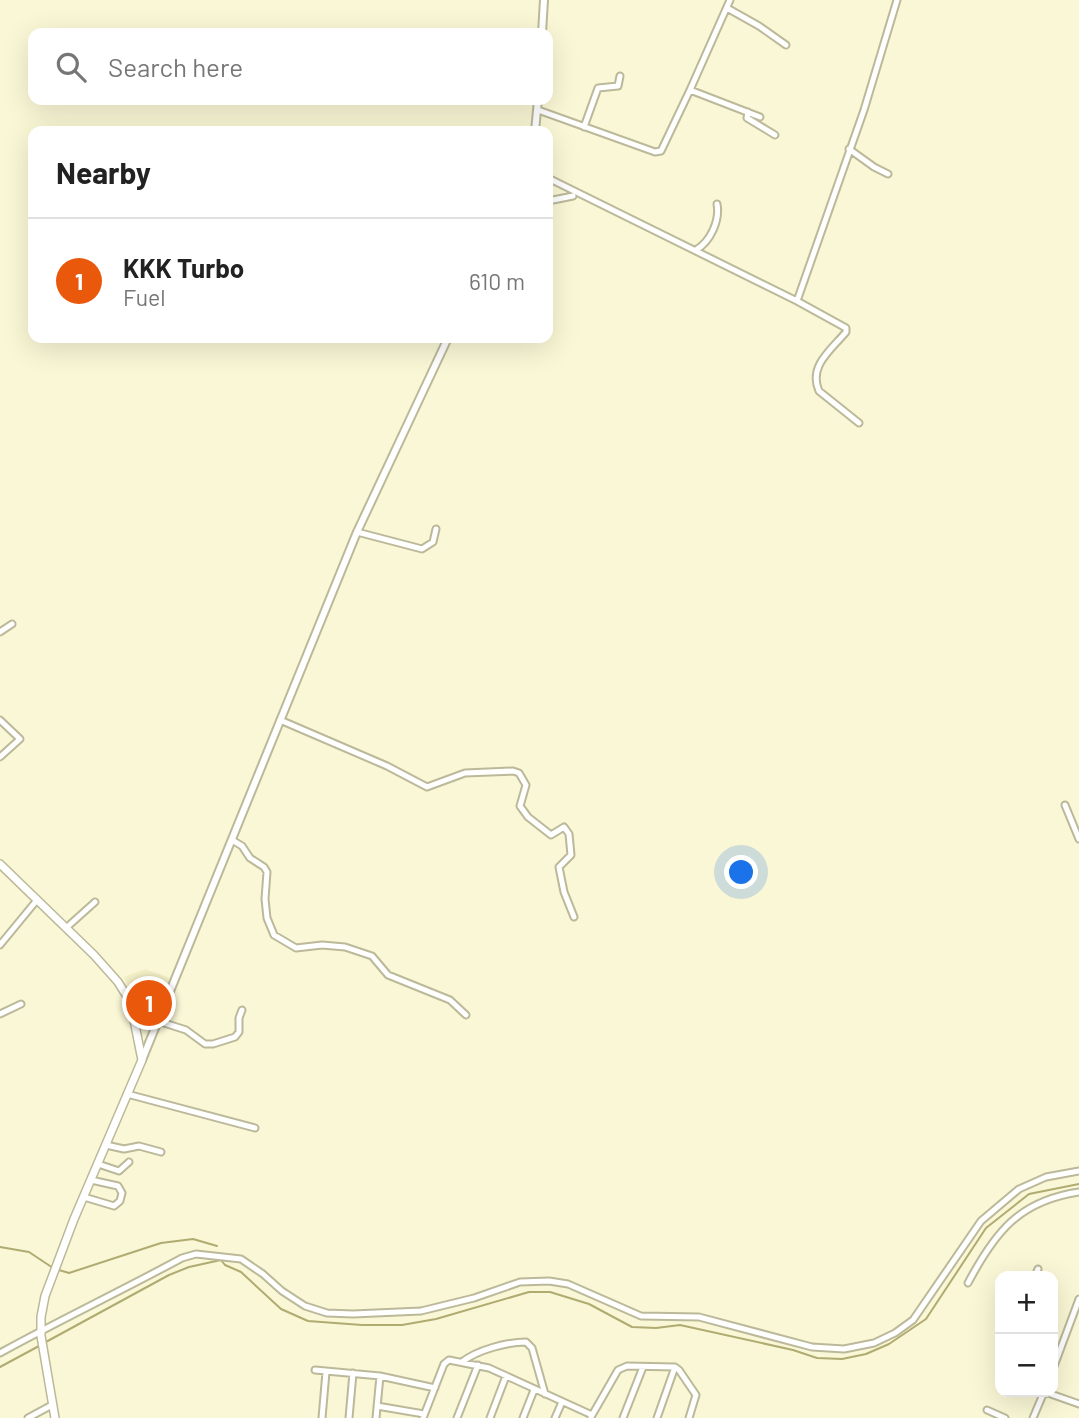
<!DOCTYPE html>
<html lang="en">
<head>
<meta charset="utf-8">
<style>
	body { margin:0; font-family:Barlow,sans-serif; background:#f2f2f2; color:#222 }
	.controls { position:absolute; right:21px; bottom:21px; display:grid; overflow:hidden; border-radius:14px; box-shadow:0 7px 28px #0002 }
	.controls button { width:63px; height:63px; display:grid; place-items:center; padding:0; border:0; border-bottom:2px solid #e0e0e0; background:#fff; color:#222; font:35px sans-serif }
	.you { position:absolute; left:742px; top:873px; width:24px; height:24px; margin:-18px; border:5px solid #fff; border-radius:50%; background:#1a73e8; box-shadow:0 0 0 10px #1a73e833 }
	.badge { display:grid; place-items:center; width:46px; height:46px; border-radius:50%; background:#ea580c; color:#fff; font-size:23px; font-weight:700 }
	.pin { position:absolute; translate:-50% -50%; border:4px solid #fff; box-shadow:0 2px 7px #0006 }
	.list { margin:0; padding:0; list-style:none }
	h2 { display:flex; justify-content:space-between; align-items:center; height:91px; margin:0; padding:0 28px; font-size:30px }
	h2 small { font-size:23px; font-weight:400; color:#767676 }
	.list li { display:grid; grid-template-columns:46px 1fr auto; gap:21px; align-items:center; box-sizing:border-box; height:126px; padding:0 28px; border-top:2px solid #e0e0e0 }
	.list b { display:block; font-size:26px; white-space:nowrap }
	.list p { margin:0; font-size:23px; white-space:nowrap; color:#767676 }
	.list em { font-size:23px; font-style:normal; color:#767676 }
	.icon { flex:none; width:38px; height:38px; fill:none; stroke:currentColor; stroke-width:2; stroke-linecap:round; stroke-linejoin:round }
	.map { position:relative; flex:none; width:1079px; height:1418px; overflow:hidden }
	.search { position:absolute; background:#fff; box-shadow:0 7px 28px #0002; left:28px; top:28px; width:525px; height:77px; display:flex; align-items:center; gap:18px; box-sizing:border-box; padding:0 24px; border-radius:14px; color:#767676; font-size:26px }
	.panel { position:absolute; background:#fff; box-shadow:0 7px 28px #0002; left:28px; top:126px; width:525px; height:217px; border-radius:14px }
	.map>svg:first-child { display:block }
</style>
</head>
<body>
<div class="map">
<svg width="1079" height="1418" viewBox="0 0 1079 1418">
	<rect width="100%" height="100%" fill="#faf7d6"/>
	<path fill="#f1eec5" d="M145 969 170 978 154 1023 144 1026 124 977Z"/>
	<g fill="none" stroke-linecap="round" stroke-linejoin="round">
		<path stroke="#b0ab70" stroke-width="2" d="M0 1247 29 1252 53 1268
			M59 1270 69 1273 161 1243 193 1239 217 1246
			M44 1343 169 1275 189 1267 221 1260 225 1265 241 1272 281 1309 308 1321 362 1325H402L436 1319 529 1292H550L589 1304 632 1327 656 1328 680 1325 793 1350 817 1358 842 1359 866 1354 889 1344 926 1319 986 1228 1029 1194 1079 1184
			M0 1367 39 1346"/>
		<g stroke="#bbb999" stroke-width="9">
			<path id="minor" d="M727 8 759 26 786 45
				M690 90 760 117
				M538 110 655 152 661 151 690 90 730 0
				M748 112 747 118 775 135
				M584 127 598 88 618 86 620 76
				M849 149 874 167 888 174
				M548 178 797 301
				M548 201 573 196
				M696 250C711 241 720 220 717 204
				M859 423 819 391C808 366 831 350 846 332V328L797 301 864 110 897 0
				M357 532 422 549 433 542 436 529
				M0 632 12 624
				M0 720 20 739 0 757
				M280 720 387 766 427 787 465 773 513 771 519 773 526 785 520 806 528 817 551 835 564 827 569 834 571 855 559 867 564 892 574 917
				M1065 805 1079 839
				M232 840 242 846 250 858 264 867 267 872 265 899 267 918 274 935 296 948 322 945 345 947 372 956 388 975 450 1000 466 1015
				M66 928 95 902
				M0 945 37 900
				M0 1014 21 1004
				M158 1021 186 1030 205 1044H213L235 1037 239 1032V1018L242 1010
				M127 1094 255 1128
				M106 1145 124 1149 139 1146 161 1152
				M98 1164 119 1171 129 1162
				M84 1197 114 1206 120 1201 122 1193 118 1186 91 1180
				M1035 1276 1038 1269
				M968 1283C995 1232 1019 1201 1079 1192
				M0 1353C60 1320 121 1291 182 1258L196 1254 241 1259 263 1274 282 1291 305 1306 327 1313 353 1314 421 1311 474 1298 520 1282 549 1281 568 1284 641 1316 699 1317 812 1347 844 1349 874 1343 895 1333 913 1320 981 1221 1019 1189 1046 1177 1079 1171
				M462 1362C477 1350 507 1342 526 1342L532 1348 545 1394
				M1053 1369 1079 1299
				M315 1370 380 1376 435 1388
				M1045 1392 1079 1404
				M377 1406 424 1414
				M987 1410 1005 1418
				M591 1417 618 1370 627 1366 675 1367 679 1370 696 1395 689 1418
				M28 1418 52 1405
				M322 1418 326 1372
				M349 1418 353 1373
				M376 1418 380 1376
				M423 1418 444 1364 449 1360 489 1368 592 1415
				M457 1418 478 1365
				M490 1418 506 1376
				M523 1418 534 1390
				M555 1418 562 1402
				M623 1418 643 1367
				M657 1418 675 1367
				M1033 1418 1044 1392"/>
		</g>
		<g stroke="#bbb999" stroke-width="10">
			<path id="tertiary" d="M542 33 544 0
				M535 131 538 100
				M142 1060 357 532 448 338"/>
		</g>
		<g stroke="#bbb999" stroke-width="10">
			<path id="secondary" d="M0 864 94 955 118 982 128 998 133 1015 142 1060 74 1219 45 1296 41 1317V1336L55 1418"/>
		</g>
		<use href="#minor" stroke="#fff" stroke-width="5"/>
		<use href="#tertiary" stroke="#fff" stroke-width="6"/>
		<use href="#secondary" stroke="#fff" stroke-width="7"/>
	</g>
</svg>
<div class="controls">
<button>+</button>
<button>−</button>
</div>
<div class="you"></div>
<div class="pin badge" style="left:149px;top:1003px">1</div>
<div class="search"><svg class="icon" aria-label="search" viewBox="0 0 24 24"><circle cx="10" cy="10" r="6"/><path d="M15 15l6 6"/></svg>Search here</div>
<section class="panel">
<h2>Nearby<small></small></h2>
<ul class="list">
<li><span class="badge">1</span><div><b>KKK Turbo</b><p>Fuel</p></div><em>610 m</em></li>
</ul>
</section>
</div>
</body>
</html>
